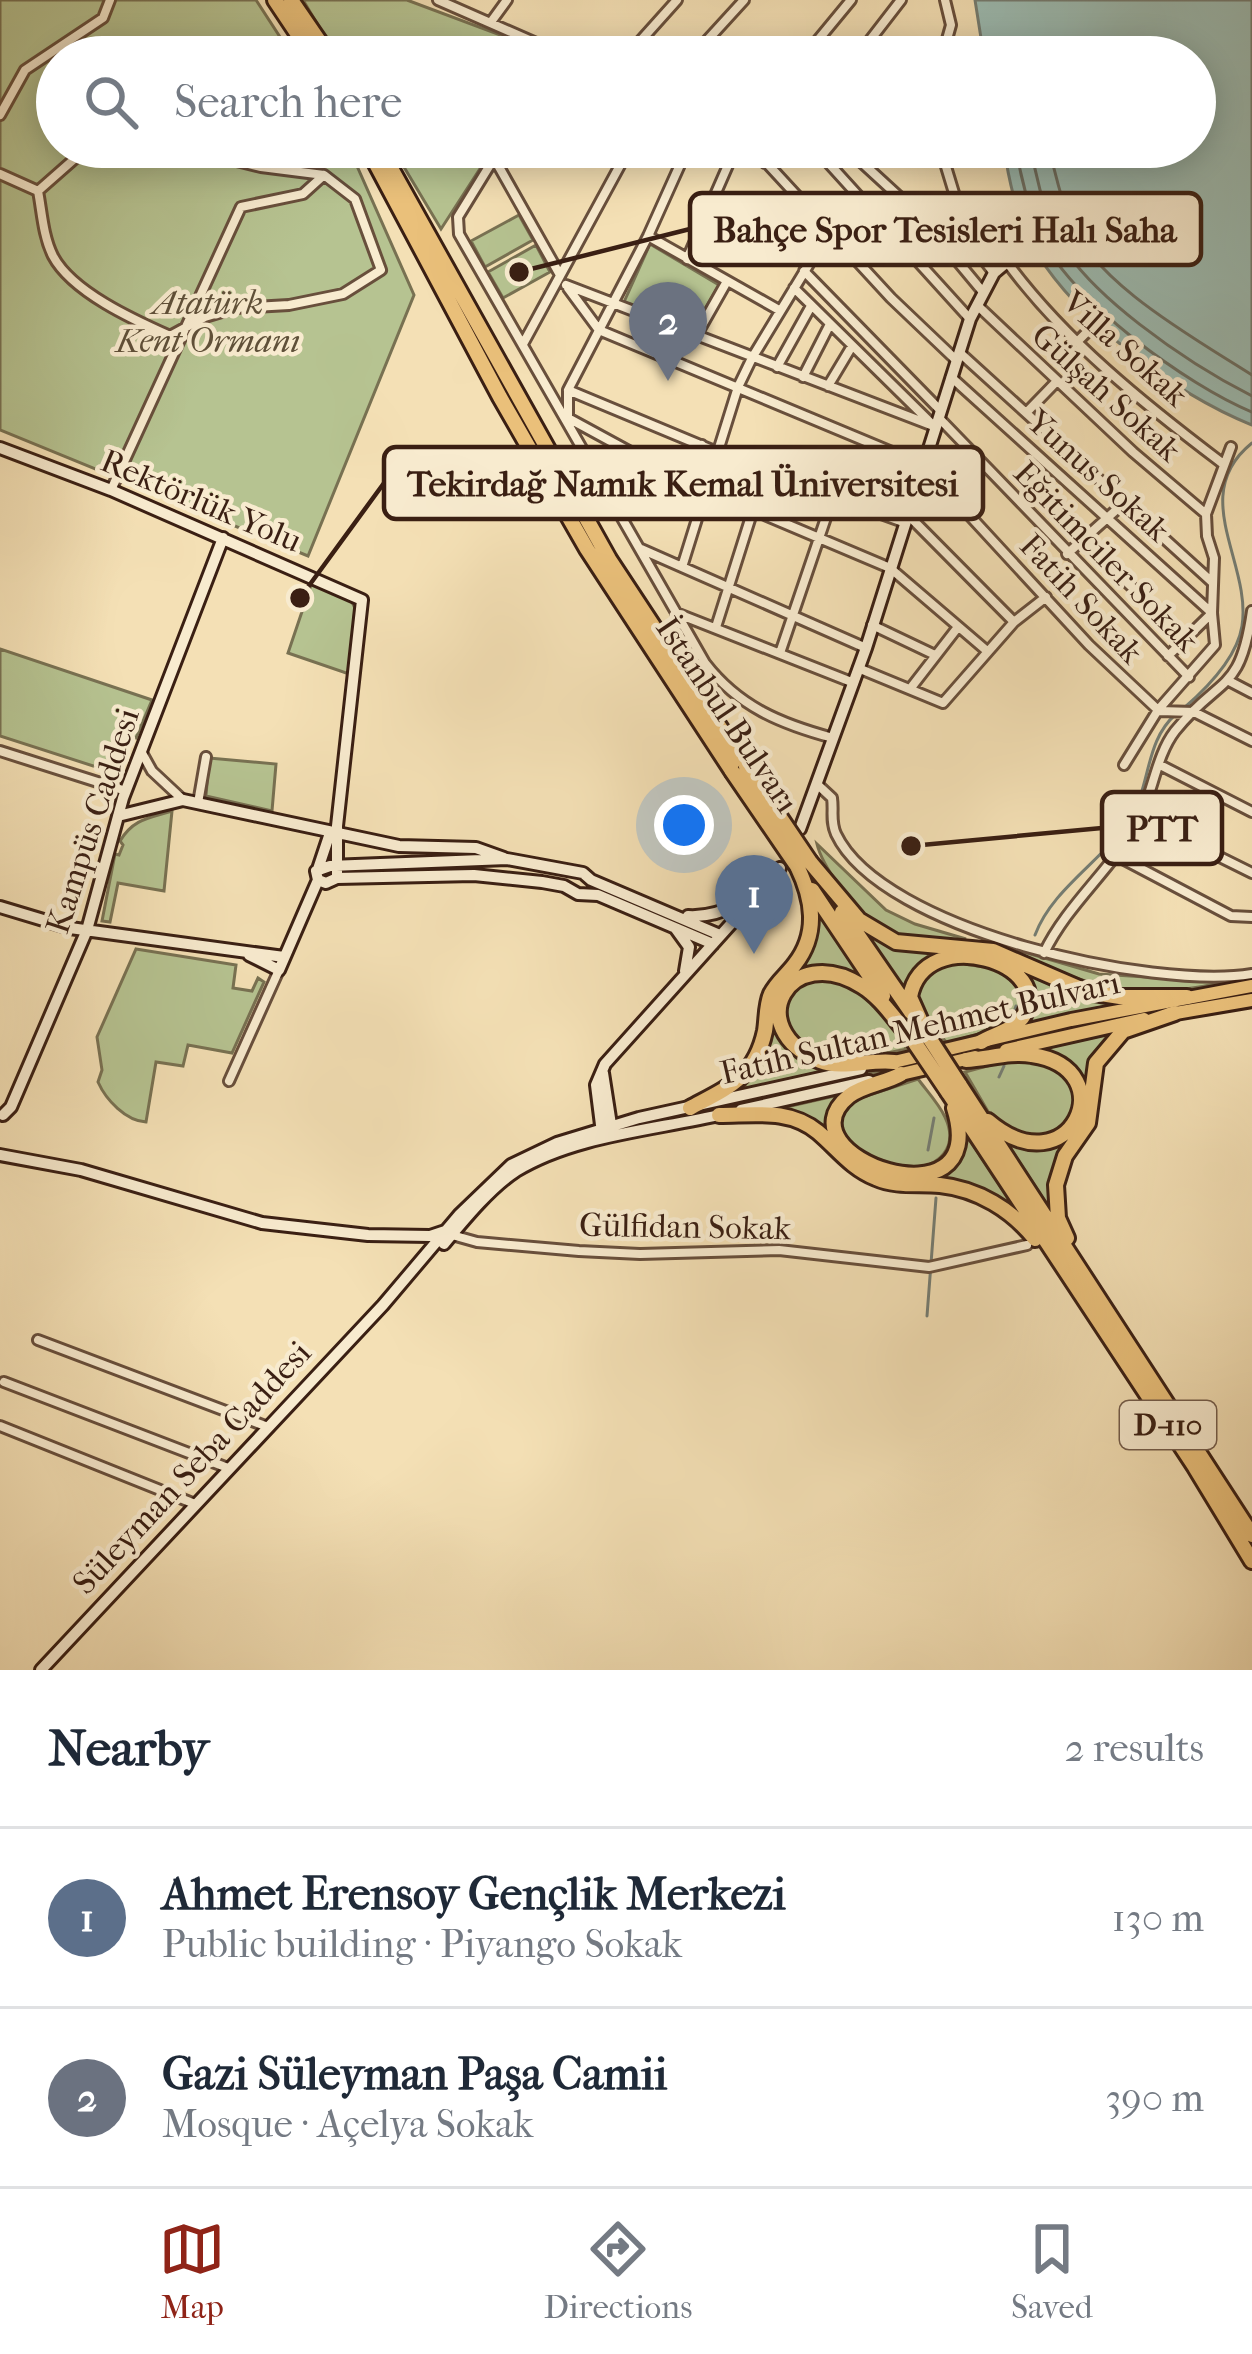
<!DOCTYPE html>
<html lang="en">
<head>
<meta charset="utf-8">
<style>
	body { margin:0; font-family:"IM FELL French Canon",serif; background:#f2f2f3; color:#1f2937 }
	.you { position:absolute; left:684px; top:825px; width:42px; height:42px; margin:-30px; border:9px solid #fff; border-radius:50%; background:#1a73e8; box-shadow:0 0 0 18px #1a73e833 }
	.badge { display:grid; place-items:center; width:78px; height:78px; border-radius:50%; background:#8f2418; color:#fff; font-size:39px; font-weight:700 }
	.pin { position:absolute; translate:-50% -99px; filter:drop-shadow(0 3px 6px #0008) }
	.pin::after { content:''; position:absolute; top:63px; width:42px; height:36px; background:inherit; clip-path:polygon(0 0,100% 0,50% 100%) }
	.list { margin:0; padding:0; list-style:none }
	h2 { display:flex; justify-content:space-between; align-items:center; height:156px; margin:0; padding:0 48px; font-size:51px }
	h2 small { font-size:39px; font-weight:400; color:#747a83 }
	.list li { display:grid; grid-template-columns:78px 1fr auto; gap:36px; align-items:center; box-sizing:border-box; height:180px; padding:0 48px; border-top:3px solid #e0e1e3 }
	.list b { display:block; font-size:45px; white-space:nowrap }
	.list p { margin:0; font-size:39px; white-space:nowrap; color:#747a83 }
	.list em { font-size:39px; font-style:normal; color:#747a83 }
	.icon { flex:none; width:66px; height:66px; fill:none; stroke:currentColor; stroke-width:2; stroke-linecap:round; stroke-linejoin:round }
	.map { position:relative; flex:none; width:1252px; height:1670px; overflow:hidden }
	.search { position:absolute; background:#fff; box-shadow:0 6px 30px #0003; left:36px; right:36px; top:36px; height:132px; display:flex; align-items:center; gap:30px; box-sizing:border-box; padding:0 42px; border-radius:66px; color:#747a83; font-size:45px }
	.sheet { height:516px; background:#fff }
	nav { display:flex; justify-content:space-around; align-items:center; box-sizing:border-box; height:168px; border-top:3px solid #e0e1e3; background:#fff; font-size:33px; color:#747a83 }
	nav a { display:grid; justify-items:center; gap:6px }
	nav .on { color:#8f2418 }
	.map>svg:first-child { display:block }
</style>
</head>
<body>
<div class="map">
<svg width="1252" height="1670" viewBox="0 0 1252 1670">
	<rect width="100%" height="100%" fill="#f4e0b5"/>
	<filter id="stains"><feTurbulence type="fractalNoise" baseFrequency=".00167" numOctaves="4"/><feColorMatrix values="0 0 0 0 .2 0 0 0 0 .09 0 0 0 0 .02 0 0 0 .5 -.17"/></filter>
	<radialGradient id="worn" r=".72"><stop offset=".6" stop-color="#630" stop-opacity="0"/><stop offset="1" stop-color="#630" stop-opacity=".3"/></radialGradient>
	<path fill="#b6c391" stroke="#787152" stroke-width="3" d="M0 0H256L293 57H57V147L349 148 414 295 308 556 0 430Z
		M303 0H407L543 51 544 57H337Z
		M392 147H494L441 229Z
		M519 215 533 240 485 267 471 241Z
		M650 244 719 285 695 326 624 302Z
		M536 245 550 272 503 298 488 272Z
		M312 582 350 598 355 608 349 674 288 653Z
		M0 649 152 700 136 738 124 735 112 772 0 736Z
		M209 758 276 764 272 811 206 796Z
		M172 811 164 891 118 883 110 922 102 921 115 854 119 855 123 845 120 841C133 819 149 818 172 811Z
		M817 844 886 910 915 924 966 939C910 943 871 936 839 886 830 873 820 857 817 844Z
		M816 908 866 982C840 969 821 962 794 976Z
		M862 931 895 946 943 951V955L915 971 905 996Z
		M136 949 236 965 233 988 252 991 258 978 264 982 232 1053 188 1045 183 1066 156 1062 146 1122C126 1121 106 1100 98 1082L102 1070 97 1037Z
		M1017 950 1099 974 1224 982C1139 1002 1092 989 1016 953Z
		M951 962 1004 970 1024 992 1018 1017 999 1028 947 1043C935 1029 899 992 923 974 930 968 943 966 951 962Z
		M1021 968 1073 994 1124 1002 1023 1025C1037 995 1033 994 1021 968Z
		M824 976C866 989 884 1014 907 1049 850 1060 846 1068 793 1039 781 1002 780 983 824 976Z
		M1252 991V994L1106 1021 618 1130 1106 1019Z
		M771 1017C782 1045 797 1058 823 1071L743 1091Z
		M1113 1033 1092 1058 1085 1091 1055 1056 1037 1050Z
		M1013 1059C1051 1064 1066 1066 1078 1105L1063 1132 1024 1139 990 1115 965 1072Z
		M918 1079C927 1091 939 1104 945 1117 974 1178 862 1192 839 1121L851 1101Z
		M839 1095 830 1115 838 1147 800 1115 782 1108Z
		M963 1130 1018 1213 928 1177Z
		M1073 1134 1054 1215 1003 1137 1045 1147Z"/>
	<path fill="#9cbcb3" stroke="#757d73" stroke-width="3" d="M975 0H1252V425C1175 394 1073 318 1032 245 1017 218 1008 177 1004 147H1195V57H984Z"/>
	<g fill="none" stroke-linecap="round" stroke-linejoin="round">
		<path stroke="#6b6e63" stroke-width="3" d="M1016 147C1020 175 1029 210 1041 236 1070 300 1188 386 1252 412
			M1031 147C1035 173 1043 204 1053 228 1080 292 1191 365 1252 396
			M1049 147C1054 170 1061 197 1069 219 1095 284 1196 339 1252 375"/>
		<path stroke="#757d73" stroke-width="3" d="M1184 708C1207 688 1237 658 1242 626 1252 563 1187 495 1252 443
			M1035 935C1053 887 1105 860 1131 817 1151 783 1145 741 1176 714
			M1013 1015 1016 1006
			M999 1077 1004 1066
			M928 1150 934 1118
			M927 1316 936 1198"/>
		<g stroke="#684f3c" stroke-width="14">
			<path id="street" d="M438 0 568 57
				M491 22 507 0
				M626 57 677 0
				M692 57 744 0
				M804 57 851 0
				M857 57 901 0
				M942 57 951 25 945 0
				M0 115 25 70 103 18 110 0
				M501 147 458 217 459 234 705 663C739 707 781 724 833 738
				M688 147 648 236 568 390V418L682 480 890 568 987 651
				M752 147 891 298 955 359
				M814 147 970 319
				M845 147 919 215 983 292
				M940 147 968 239 994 273
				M494 158 560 275
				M765 163 782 147
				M0 174 38 191
				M38 191C42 212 43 236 53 256 72 292 134 320 170 336L205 317 235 308 289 305 343 294 381 270 355 199 324 175 261 167 180 147
				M38 191 80 154 99 147
				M648 236 779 310
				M687 259 736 147
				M1006 261C1064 340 1144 404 1222 463
				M804 271 940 410
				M566 285 936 427
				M568 288 599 330
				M794 288 930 422
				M977 305 1133 452 1206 514
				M599 330 923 465 1089 645 1158 710
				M696 336 726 283
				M1077 342 1092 327
				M523 344 630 147
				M959 352 1212 582
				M777 367 811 306
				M803 377 830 324
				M951 377 1212 613 1168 656
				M828 386 852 346
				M568 390 765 472 903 522
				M1027 412 1057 381
				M939 418 1189 677
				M718 451 738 387 752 358 829 231
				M682 480 702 445
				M111 490 241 207 303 194 324 175
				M907 514 1014 622
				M1082 540 1187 639
				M641 549 866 648
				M1067 554 1125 502
				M682 567 706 490
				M676 613 854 683
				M872 625 935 655
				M716 627 765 472
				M780 653 833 497
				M858 668 943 703 1014 622 1046 597
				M1229 681 1252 693
				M910 689 958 627
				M1159 711 1194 712 1252 741
				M0 751 126 791
				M142 753 152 771 182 799
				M1124 765 1158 710 1215 645 1212 613 1214 558 1207 536 1206 514 1231 447
				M1160 765 1252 812
				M818 785 832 798C834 811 830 821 836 834 882 931 1154 990 1252 974
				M198 803 206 757
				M1141 818 1252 873
				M1117 856 1231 916 1252 917
				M1044 953C1067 905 1110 871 1136 825 1153 796 1155 757 1175 731 1220 675 1240 695 1252 611
				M229 1081 279 970
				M452 1235 477 1242 579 1251 640 1254 779 1250 929 1267 1027 1245
				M38 1340 268 1427
				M4 1382 228 1468
				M0 1426 195 1504"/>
		</g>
		<g stroke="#3a1f13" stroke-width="16">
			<path id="secondary" d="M0 448 111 490 362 600 337 826V878
				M118 816 183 800 399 846 476 848 504 858
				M800 829 866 648 970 319 994 273 1026 246
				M318 869 330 833
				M318 880 326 883 337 878 474 875 542 882 564 886 578 894 598 895 713 944
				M0 907 70 928 284 957
				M688 916C723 918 759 896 780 868
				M676 929 689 947 685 971
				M249 955 279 970 318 880 316 871 330 866 507 859 583 873 591 880 720 935
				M603 1073 612 1131
				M741 1110 869 1081
				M3 1115 11 1107 87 930 123 798 223 538
				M602 1133 596 1085 605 1064 764 887
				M0 1155 81 1170 262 1223 368 1235 430 1236 445 1231
				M444 1244C464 1220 490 1188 516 1171 575 1135 656 1130 723 1114
				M41 1670 383 1305 460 1214 511 1165 557 1143 639 1118 861 1069"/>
		</g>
		<g stroke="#3a1f13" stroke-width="18">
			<path id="primary" d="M1170 1014 1252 1000
				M1006 1050 1144 1019
				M894 1062 1071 1020 1252 986
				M901 1074 975 1057"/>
		</g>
		<g stroke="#3a1f13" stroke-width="20">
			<path id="highway" d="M275 0 313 57
				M291 0 330 57
				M367 147 500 397 587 549 732 771
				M379 147 609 559 746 767
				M810 862 859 920 896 942 993 951 1088 992 1120 997H1187
				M812 890 883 996
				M842 912 911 1012
				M926 1033 910 997C924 921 1060 964 1022 1018 1012 1031 994 1034 981 1042
				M966 1060C987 1059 1011 1051 1032 1055 1126 1069 1070 1191 988 1121
				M894 1062C869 1059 843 1070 820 1061 740 1028 789 940 862 986 882 998 897 1023 913 1040
				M901 1074C886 1083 863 1085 849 1096 775 1156 993 1232 954 1108
				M959 1084 1252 1535
				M948 1092 1195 1467 1252 1561
				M690 1108C727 1088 755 1078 765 1031 767 1019 766 1005 771 994 777 982 788 974 795 964 819 933 813 899 797 866
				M719 1115C754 1115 789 1108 818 1132 838 1149 851 1168 876 1178 896 1187 918 1183 940 1185 978 1189 1012 1210 1035 1239
				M1067 1238 1058 1218 1056 1185 1065 1156 1088 1123 1096 1063 1123 1031 1175 1013"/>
		</g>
		<use href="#street" stroke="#f8ebcf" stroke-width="8"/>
		<use href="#secondary" stroke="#f8ebcf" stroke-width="10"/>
		<use href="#primary" stroke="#eac07a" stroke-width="12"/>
		<use href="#highway" stroke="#eac07a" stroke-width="14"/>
		<g stroke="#3a1f13" stroke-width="20" stroke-linecap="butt">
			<path id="highway-bridge" d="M746 767 810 862
				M732 771 797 866
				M926 1033 959 1084
				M913 1040 948 1092"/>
		</g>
		<use href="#highway-bridge" stroke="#eac07a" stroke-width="14"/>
	</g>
	<g text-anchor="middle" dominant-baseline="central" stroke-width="9" stroke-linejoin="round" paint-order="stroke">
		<rect fill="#f8ebcf" stroke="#735c4b" stroke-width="3" x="1120" y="1401" width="96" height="48" rx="9"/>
		<g font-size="30" font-weight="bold" fill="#3a1f13">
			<text x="1168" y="1425">D-110</text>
		</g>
		<g font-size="33" font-style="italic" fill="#5f5039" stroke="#f8ebcf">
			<text x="208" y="303">Atatürk<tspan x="208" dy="38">Kent Ormanı</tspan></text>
		</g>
		<g font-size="33" fill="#3a1f13" stroke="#f8ebcf">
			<text transform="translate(1125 349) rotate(42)">Villa Sokak</text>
			<text transform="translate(1106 393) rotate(42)">Gülşah Sokak</text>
			<text transform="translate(1098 476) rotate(42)">Yunus Sokak</text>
			<text transform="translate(201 501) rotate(23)">Rektörlük Yolu</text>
			<text transform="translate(1106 557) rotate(46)">Eğitimciler Sokak</text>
			<text transform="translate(1081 599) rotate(47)">Fatih Sokak</text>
			<text transform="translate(727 715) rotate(56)">İstanbul Bulvarı</text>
			<text transform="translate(93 821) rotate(-72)">Kampüs Caddesi</text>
			<text transform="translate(920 1028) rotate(-13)">Fatih Sultan Mehmet Bulvarı</text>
			<text transform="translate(685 1227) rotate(1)">Gülfidan Sokak</text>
			<text transform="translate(192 1468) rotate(-47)">Süleyman Seba Caddesi</text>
		</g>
	</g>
	<path fill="none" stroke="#3a1f13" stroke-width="4.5" d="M519 272L690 229M300 598L384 483M911 846L1102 828"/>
	<g fill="#3a1f13" stroke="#f8ebcf" stroke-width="4.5">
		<circle cx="519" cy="272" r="12"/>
		<circle cx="300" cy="598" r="12"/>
		<circle cx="911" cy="846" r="12"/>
	</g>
	<g fill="#f8ebcf" stroke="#3a1f13" stroke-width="4.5">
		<rect x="690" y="193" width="511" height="72" rx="12"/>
		<rect x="384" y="447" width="599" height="72" rx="12"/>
		<rect x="1102" y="792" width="120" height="72" rx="12"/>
	</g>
	<g font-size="36" text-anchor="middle" font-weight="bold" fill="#3a1f13">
		<text x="945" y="242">Bahçe Spor Tesisleri Halı Saha</text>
		<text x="683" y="496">Tekirdağ Namık Kemal Üniversitesi</text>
		<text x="1162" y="841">PTT</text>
	</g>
	<rect width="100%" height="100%" filter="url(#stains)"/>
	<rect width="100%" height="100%" fill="url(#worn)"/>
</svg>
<div class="you"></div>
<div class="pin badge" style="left:754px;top:954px;background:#5c6f8a">1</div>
<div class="pin badge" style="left:668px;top:381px;background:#6b7280">2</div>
<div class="search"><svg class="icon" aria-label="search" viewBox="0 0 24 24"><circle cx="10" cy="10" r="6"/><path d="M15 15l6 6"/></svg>Search here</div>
</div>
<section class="sheet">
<h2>Nearby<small>2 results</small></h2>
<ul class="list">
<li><span class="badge" style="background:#5c6f8a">1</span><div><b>Ahmet Erensoy Gençlik Merkezi</b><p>Public building · Piyango Sokak</p></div><em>130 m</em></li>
<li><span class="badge" style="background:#6b7280">2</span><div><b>Gazi Süleyman Paşa Camii</b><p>Mosque · Açelya Sokak</p></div><em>390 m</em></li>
</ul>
</section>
<nav>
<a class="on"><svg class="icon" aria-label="map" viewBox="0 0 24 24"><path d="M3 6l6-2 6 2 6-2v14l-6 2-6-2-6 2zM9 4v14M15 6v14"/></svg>Map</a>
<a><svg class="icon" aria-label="directions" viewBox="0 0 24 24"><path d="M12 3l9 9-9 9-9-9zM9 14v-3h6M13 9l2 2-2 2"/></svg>Directions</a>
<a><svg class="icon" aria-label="saved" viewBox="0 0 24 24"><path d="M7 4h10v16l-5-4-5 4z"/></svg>Saved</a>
</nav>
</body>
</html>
